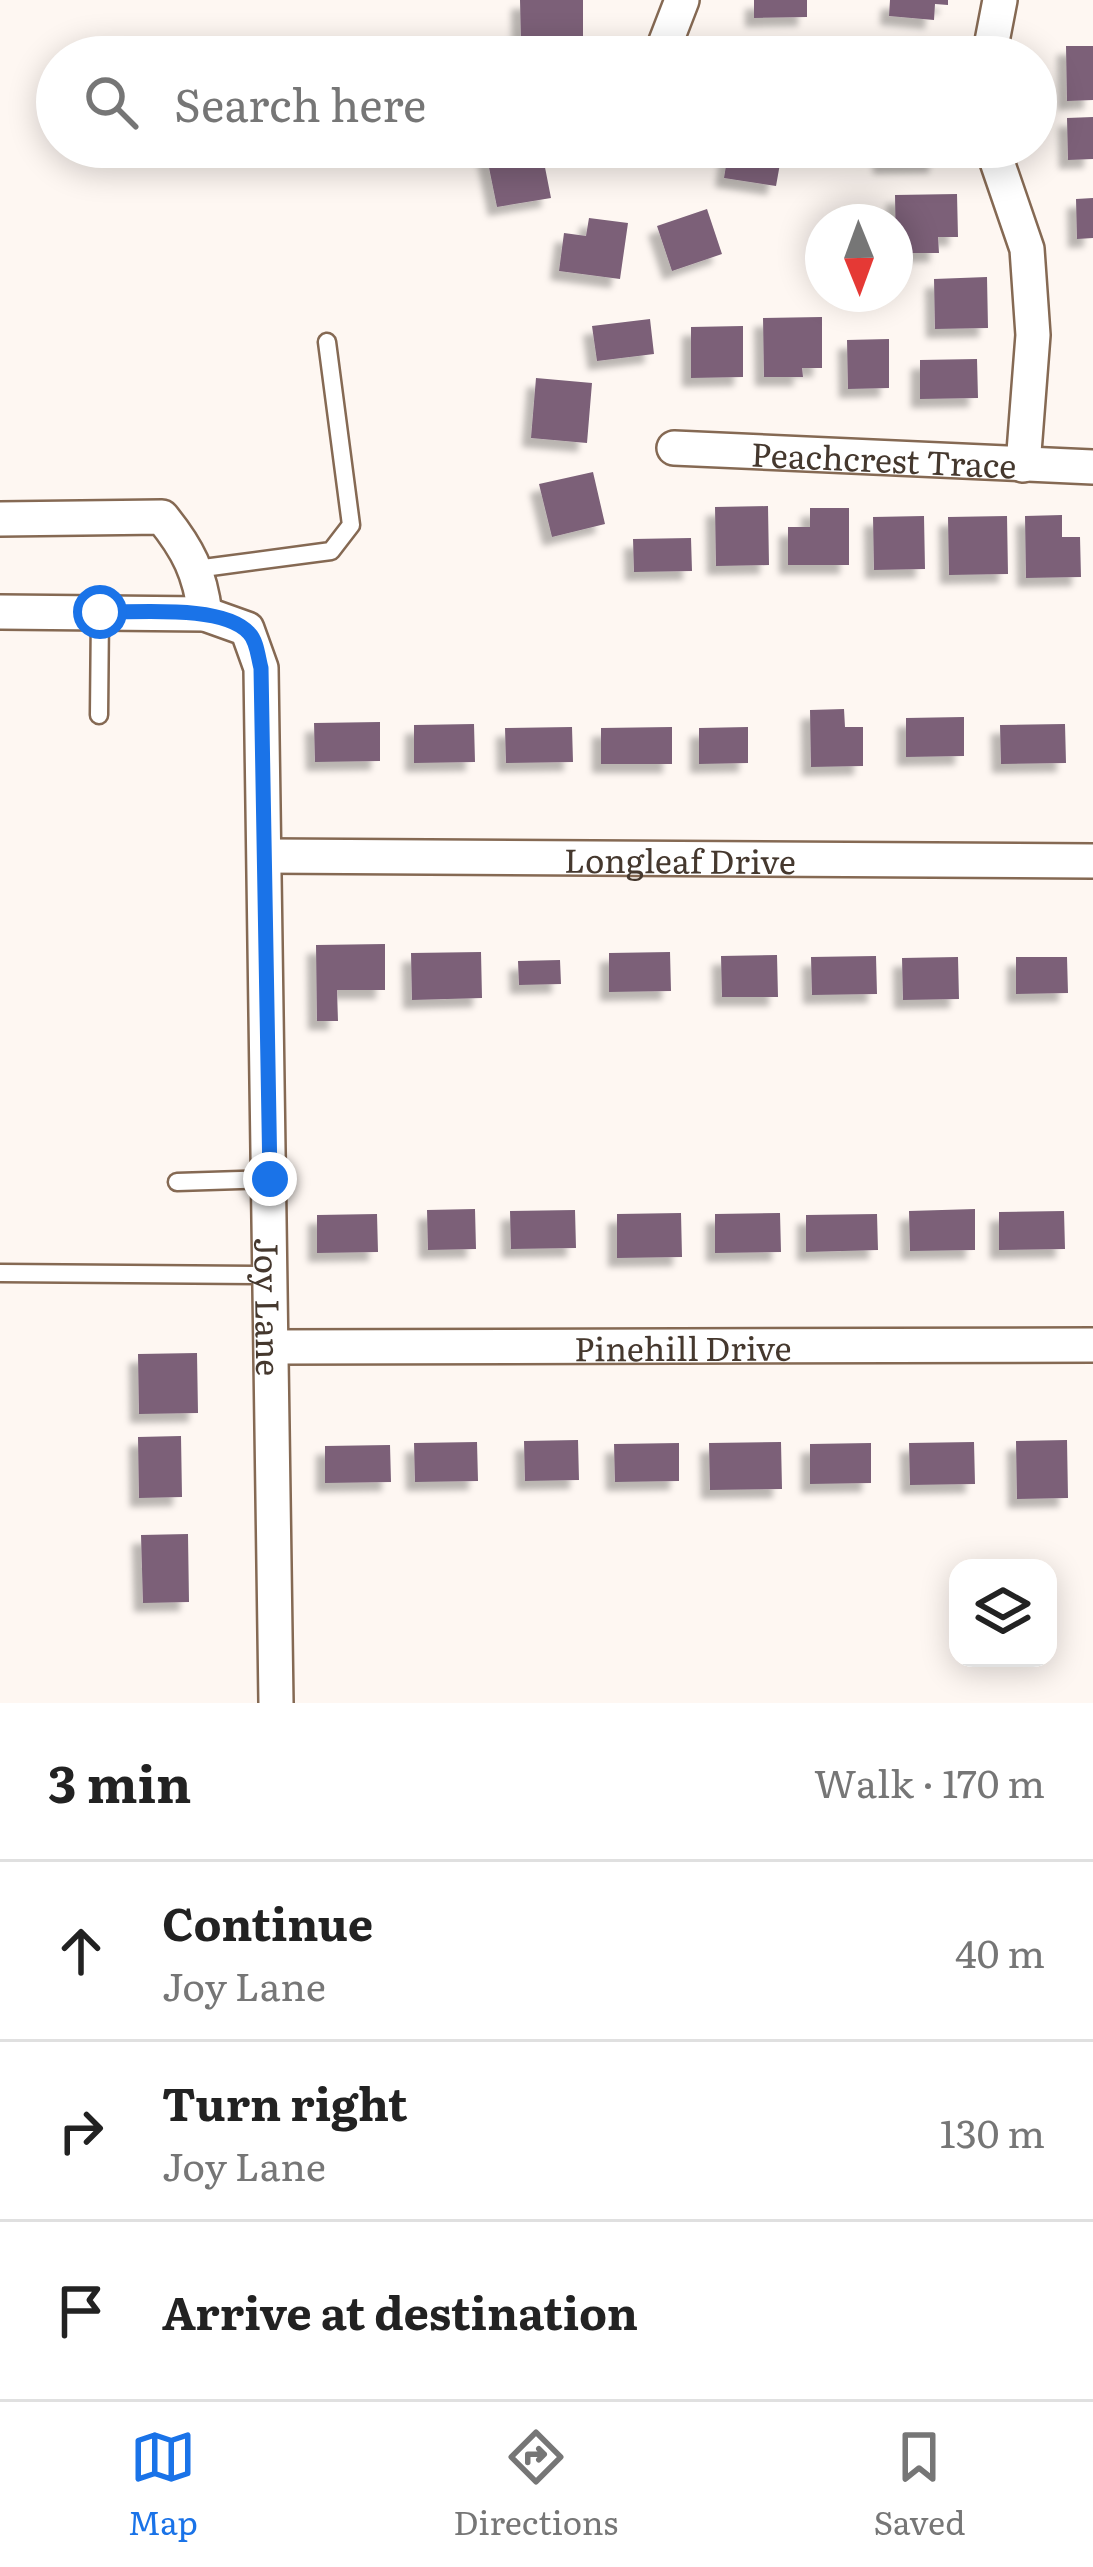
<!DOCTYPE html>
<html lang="en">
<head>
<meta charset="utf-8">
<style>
	body { margin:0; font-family:Literata,serif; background:#f2f2f2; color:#222 }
	.controls { position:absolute; right:36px; bottom:36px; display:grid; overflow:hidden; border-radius:24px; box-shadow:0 6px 30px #0003 }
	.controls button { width:108px; height:108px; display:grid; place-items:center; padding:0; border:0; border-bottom:3px solid #e0e0e0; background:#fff; color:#222; font:60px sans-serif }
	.compass { position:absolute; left:805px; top:204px; width:108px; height:108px; border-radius:50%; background:#fff; box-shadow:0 6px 30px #0003; rotate:179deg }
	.stop { position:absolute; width:36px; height:36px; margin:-27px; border:9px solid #1a73e8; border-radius:50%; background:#fff }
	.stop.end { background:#1a73e8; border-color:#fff; box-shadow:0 3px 12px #0008 }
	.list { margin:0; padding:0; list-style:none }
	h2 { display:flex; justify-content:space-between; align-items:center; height:156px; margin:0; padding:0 48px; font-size:51px }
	h2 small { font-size:39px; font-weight:400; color:#767676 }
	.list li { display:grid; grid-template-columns:78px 1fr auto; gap:36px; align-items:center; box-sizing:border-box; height:180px; padding:0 48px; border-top:3px solid #e0e0e0 }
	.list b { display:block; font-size:45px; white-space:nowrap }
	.list p { margin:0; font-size:39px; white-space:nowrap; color:#767676 }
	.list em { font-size:39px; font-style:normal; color:#767676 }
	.icon { flex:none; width:66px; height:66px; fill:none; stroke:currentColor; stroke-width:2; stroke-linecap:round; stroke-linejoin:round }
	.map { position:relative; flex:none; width:1093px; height:1703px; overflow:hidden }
	.search { position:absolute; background:#fff; box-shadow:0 6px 30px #0003; left:36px; right:36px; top:36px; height:132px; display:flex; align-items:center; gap:30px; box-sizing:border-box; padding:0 42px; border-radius:66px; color:#767676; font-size:45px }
	.sheet { height:696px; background:#fff }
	nav { display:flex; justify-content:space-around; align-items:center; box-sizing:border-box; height:168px; border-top:3px solid #e0e0e0; background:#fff; font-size:33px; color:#767676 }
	nav a { display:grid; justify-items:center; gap:6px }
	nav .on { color:#1a73e8 }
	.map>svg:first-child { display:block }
</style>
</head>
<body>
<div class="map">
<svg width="1093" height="1703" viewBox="0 0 1093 1703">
	<defs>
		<filter id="shadow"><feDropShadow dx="-9" dy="9" stdDeviation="3" flood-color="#0004"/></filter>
	</defs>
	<rect width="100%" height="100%" fill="#fef7f2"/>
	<path fill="#7b6178" filter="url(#shadow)" d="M520 0H583V40L521 41Z
		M754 0H807V17L754 18Z
		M890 0H948V5L935 4 934 20 889 16Z
		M930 40V57H885V41Z
		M797 42V57H752V43Z
		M1066 46H1093V100L1067 101Z
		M1093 117V159L1068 160 1067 118Z
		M541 147 551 198 497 207 485 148Z
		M729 147H783L776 186 724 178Z
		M882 147H938V164L882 165Z
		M957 194 958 237H938L939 253H896L895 195Z
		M1093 198V238L1077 239 1076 199Z
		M707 209 722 254 672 271 657 226Z
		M589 218 628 223 620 279 559 271 564 233 586 236Z
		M987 277 988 328 935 329 934 279Z
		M822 317V368H802L803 377H764L763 318Z
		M650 319 654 354 597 361 592 326Z
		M743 326V377L691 378V327Z
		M889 339V388L848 389 847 340Z
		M977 359 978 398 920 399V360Z
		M536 378 592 383 587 443 531 438Z
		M593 472 605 524 552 537 539 484Z
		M768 506 769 565 716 566 715 507Z
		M810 508H849V565H788V527H810Z
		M1062 515V537H1080L1081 577 1026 578 1025 516Z
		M924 516 925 569 874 570 873 517Z
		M1007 516 1008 574 949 575 948 517Z
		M691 538 692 571 634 572 633 539Z
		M844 709 845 727H863V766L811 767 810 710Z
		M964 717V756L906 757V718Z
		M380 722V761L315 762 314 723Z
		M474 724 475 762 414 763V725Z
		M1065 724 1066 763 1001 764 1000 725Z
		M572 727 573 762 506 763 505 728Z
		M672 727V764H601V728Z
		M748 727V763L699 764V728Z
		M385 944V990H337L338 1021H317L316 945Z
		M481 952 482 998 412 1000 411 953Z
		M670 952 671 991 609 992V953Z
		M777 955 778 997H722L721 956Z
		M876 956 877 994 812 995 811 957Z
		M958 957 959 999 903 1000 902 958Z
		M1016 957H1067L1068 993 1016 994Z
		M560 960 561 984 519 985 518 961Z
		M475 1209 476 1249 428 1250 427 1210Z
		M975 1209V1250L910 1251 909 1211Z
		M575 1210 576 1248 511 1249 510 1211Z
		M1064 1211 1065 1249 999 1250V1212Z
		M681 1213 682 1257 617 1258V1214Z
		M780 1213 781 1252 715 1253V1214Z
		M377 1214 378 1252 317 1253V1215Z
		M877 1214 878 1250 806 1252V1215Z
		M197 1353 198 1413 139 1414 138 1354Z
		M181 1436 182 1497 139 1498 138 1437Z
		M578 1440 579 1480 525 1481 524 1441Z
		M1067 1440 1068 1498 1017 1499 1016 1441Z
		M477 1442 478 1481 415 1482 414 1443Z
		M781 1442 782 1489 710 1490 709 1443Z
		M974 1442 975 1484 910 1485 909 1443Z
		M679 1443V1481L615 1482 614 1444Z
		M871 1443V1483L810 1484V1444Z
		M390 1445 391 1482 325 1483V1446Z
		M188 1534 189 1602 143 1603 141 1535Z"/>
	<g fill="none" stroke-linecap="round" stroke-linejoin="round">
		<g stroke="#856953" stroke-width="21">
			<path id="lane" d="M196 569 331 551 351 525 327 342
				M99 715 100 612
				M177 1182 270 1179
				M0 1273 271 1275"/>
		</g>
		<g stroke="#856953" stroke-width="38">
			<g id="street">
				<path d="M660 57 682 0"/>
				<path d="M989 57 1000 0"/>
				<path d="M992 147 1027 249 1033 335 1023 465"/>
				<path id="s1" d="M674 448 1093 467"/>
				<path d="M0 519 162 517C188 549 200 573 205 614"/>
				<path id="s2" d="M0 612 205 614 247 629 261 668 276 1703"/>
				<path id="s3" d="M266 856 1093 861"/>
				<path id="s4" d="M272 1347 1093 1345"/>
			</g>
		</g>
		<use href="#lane" stroke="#fff" stroke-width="16"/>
		<use href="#street" stroke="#fff" stroke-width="33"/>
	</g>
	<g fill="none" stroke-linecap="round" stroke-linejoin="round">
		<path stroke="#1a73e8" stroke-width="15" d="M100 612C137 613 223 604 249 633 257 641 258 657 261 668L270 1179"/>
	</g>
	<g text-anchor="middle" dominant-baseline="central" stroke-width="12" stroke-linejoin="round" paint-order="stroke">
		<g font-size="33" fill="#45382e" stroke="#fff">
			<text stroke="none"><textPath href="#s1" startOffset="210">Peachcrest Trace</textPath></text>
			<text stroke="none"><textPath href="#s3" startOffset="414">Longleaf Drive</textPath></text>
			<text stroke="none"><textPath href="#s2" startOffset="930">Joy Lane</textPath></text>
			<text stroke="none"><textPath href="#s4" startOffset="411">Pinehill Drive</textPath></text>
		</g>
	</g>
</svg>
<div class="controls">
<button><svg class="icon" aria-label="layers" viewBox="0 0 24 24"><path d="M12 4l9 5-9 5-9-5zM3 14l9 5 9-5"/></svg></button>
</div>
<svg class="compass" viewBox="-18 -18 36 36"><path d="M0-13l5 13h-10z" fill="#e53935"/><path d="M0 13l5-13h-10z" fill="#767676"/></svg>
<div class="stop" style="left:100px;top:612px"></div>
<div class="stop end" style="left:270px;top:1179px"></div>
<div class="search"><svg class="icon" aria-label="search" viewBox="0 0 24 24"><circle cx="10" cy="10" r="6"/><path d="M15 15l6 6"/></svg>Search here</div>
</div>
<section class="sheet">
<h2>3 min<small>Walk · 170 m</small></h2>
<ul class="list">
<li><svg class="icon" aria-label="ahead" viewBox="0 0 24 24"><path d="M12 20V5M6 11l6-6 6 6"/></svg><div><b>Continue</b><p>Joy Lane</p></div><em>40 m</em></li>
<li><svg class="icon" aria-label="right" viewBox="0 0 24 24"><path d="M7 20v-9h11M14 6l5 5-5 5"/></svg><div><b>Turn right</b><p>Joy Lane</p></div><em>130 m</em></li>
<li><svg class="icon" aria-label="arrive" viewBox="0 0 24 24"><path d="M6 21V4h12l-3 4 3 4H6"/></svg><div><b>Arrive at destination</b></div></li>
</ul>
</section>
<nav>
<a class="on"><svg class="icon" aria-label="map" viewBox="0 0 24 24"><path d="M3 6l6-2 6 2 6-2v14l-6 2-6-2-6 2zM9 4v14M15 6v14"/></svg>Map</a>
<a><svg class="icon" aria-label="directions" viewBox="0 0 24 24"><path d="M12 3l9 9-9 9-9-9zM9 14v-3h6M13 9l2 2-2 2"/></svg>Directions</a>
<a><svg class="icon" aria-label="saved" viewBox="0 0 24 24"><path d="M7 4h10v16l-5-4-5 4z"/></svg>Saved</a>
</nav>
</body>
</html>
